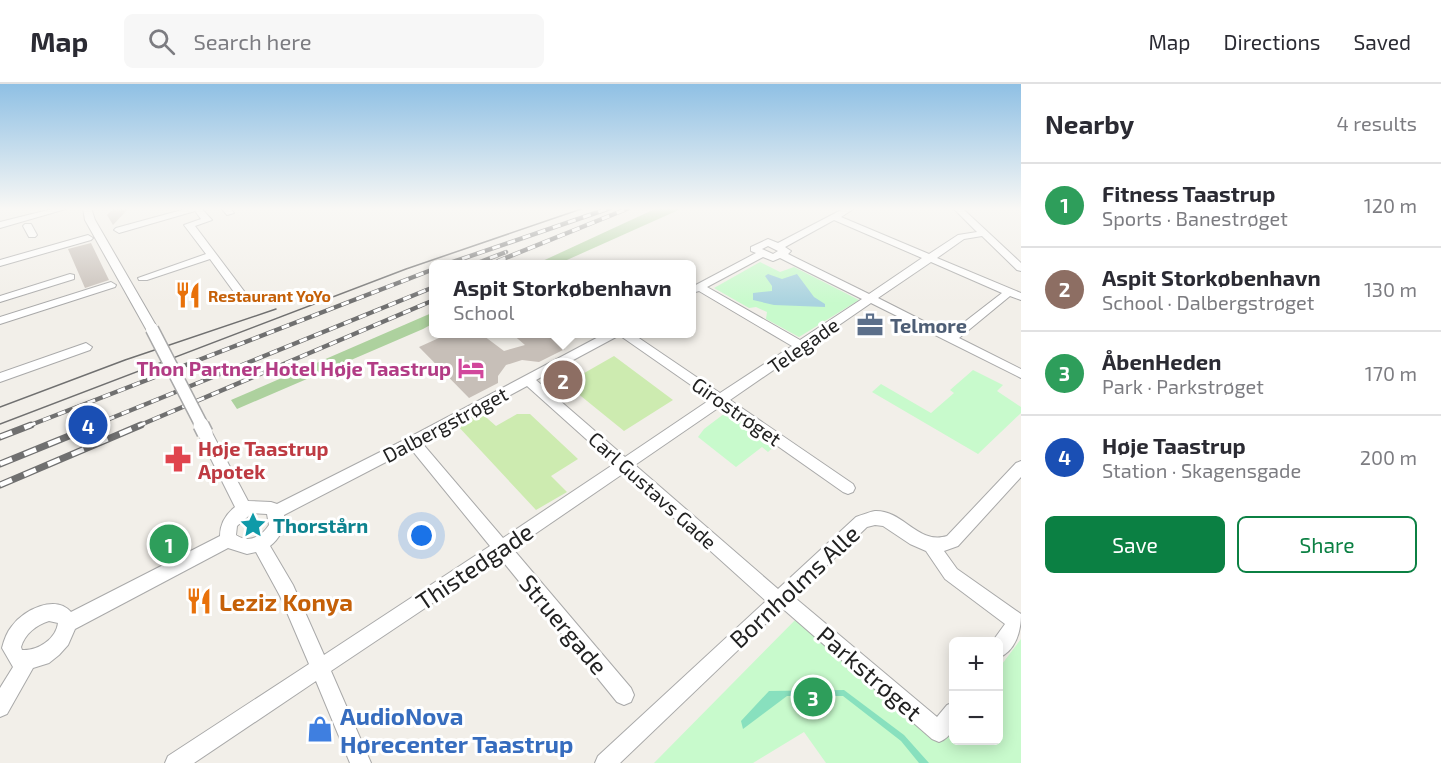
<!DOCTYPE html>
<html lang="en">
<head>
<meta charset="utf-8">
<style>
	body { margin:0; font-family:"Exo 2",sans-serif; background:#f7f7f7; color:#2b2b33 }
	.controls { position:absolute; right:18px; bottom:18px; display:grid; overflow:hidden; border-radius:9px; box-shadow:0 3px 15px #0003 }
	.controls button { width:54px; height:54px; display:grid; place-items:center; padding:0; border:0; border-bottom:2px solid #e1e1e2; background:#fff; color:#2b2b33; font:30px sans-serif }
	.you { position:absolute; left:422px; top:452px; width:21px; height:21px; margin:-15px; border:4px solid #fff; border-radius:50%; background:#1a73e8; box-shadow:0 0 0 9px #1a73e833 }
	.badge { display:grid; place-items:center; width:39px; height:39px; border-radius:50%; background:#0b8043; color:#fff; font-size:20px; font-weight:700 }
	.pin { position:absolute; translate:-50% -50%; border:3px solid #fff; box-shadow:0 2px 6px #0006 }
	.popup { position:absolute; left:429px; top:176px; width:267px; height:78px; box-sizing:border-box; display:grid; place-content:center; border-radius:9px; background:#fff; filter:drop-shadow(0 2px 4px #0005); font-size:20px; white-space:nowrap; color:#7c7c81 }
	.popup b { font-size:22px; color:#2b2b33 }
	.popup::after { content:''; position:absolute; left:50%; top:100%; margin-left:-12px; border:12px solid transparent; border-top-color:#fff }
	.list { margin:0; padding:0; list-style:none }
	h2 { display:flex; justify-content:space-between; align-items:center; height:78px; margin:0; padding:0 24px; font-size:26px }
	h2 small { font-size:20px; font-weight:400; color:#7c7c81 }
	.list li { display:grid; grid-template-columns:39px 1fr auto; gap:18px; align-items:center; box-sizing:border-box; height:84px; padding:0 24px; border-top:2px solid #e1e1e2 }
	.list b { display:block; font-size:22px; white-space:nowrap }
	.list p { margin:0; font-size:20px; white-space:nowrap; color:#7c7c81 }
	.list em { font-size:20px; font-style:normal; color:#7c7c81 }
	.actions { display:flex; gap:12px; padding:18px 24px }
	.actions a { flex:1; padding:14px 0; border:2px solid #0b8043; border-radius:9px; text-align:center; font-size:21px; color:#0b8043 }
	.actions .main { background:#0b8043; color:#fff }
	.icon { flex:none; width:33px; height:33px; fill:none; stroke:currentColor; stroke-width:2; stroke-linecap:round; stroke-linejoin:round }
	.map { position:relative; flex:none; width:1021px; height:679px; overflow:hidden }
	header { display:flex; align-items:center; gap:36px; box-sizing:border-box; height:84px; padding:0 30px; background:#fff; border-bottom:2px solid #e1e1e2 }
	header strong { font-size:28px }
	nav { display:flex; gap:33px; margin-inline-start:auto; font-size:21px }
	.search { width:420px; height:54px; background:#f7f7f7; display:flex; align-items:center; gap:15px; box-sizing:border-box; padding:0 21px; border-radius:9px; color:#7c7c81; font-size:22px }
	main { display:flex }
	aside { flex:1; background:#fff }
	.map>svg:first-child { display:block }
</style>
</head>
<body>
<header>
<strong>Map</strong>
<div class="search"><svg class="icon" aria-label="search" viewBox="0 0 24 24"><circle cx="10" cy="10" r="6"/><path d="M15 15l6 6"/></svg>Search here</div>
<nav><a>Map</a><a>Directions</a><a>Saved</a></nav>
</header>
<main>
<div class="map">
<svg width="1021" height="679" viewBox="0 0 1021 679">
	<rect width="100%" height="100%" fill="#f2efe9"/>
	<path fill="#cdebb0" d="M614 272 673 316 624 347 571 304 572 296Z
		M480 328 496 342 517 330H530L578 375 551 392 567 408 536 426 456 340Z"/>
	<path fill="#add19e" d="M657 124H683L558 180H536Z
		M434 228V239L423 245 237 325 231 316Z"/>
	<path fill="#c8facc" d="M760 178 780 188 794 183 859 216 799 253 766 235 767 228 756 223 749 224 714 204Z
		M973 286 1003 301 997 307 1021 323V329L978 370 872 308 881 300 931 329 954 309 950 306Z
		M729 326 777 360 768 368 762 363 736 383 698 353 704 345Z
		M806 525 949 648 953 642 954 656H998L999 584 1021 555V679H826L804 648 753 679H654Z"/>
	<path fill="#88e0be" d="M844 606 904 651 929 679H919L901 657 843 612H787L743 645 741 637 769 607Z"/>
	<path fill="#aad3df" d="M768 190 782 195 797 190 814 213 825 220V223L774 221 753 216V209L772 207V202L765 192Z"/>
	<path fill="#c7bfb8" d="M114 124H129L113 141 107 131Z
		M91 159 109 196 85 204 68 165Z
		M450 249H480L504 267 525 261 511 249H546L565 265 539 278 522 276 506 281 498 292V299L469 314 419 263Z"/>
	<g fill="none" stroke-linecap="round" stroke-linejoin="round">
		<g stroke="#a9a9a9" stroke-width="2">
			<path id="street" d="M56 124H69L0 144V138Z
				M83 124H91L95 136 158 245 156 248H148L146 245 85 136Z
				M189 124H201L212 136 195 142 247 211V215H239L210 175 147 196H139L138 194 206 170 184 141 201 135 195 127 119 149 114 146 116 144Z
				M221 124H230L234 129 227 131Z
				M845 124H855L841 133 929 170 958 151 977 148 953 124H962L1021 179V187L1017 186 982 152 964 155 937 174 1021 209V216L1010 212 959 254 1021 285V294L871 219 730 316 853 400 855 404 853 408 848 410 843 408 721 322 635 381 778 505 856 433C862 431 869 428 875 427 904 426 917 461 947 452L1016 379 1021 377V393L958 462 944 467 957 485 1021 530C1021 547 1016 567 998 574V558H992L1005 540 945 495 926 467 910 460 883 442 875 441 867 443 794 513 937 633 947 621 954 618C954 635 957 651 939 658L932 655 782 524 620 679H595L598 672 766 517 624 389 513 465 631 604 634 611 631 618 624 621 617 618 500 474 331 587 371 679H350L316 597 194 679H165L168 672 309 580 280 512 256 468 247 470 228 464 75 545 68 561 59 571 49 579 33 584 7 630 0 633V604L13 583 2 564C4 556 7 548 12 542 24 526 55 510 71 528L220 452C220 440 226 430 235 423L198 349 200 345H210L248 417 271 418 277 420 408 354 604 250H617L616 253 536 296 625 373 711 315 622 253 621 250H633L720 309 792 262 699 207 692 209V203L756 169 751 167V163L768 155 778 159ZM834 136 922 174 869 210 788 170 791 167 785 163ZM768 162 778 167 773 170 762 165ZM763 173 773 177 780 174 862 215 800 256 707 203ZM931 178 1002 209 949 250 878 214ZM527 302 614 380 503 454 422 359ZM411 365 490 462 324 571 293 501 270 462C280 454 285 444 284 431ZM252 429 267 430 269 441C262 452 249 460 236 451L237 442ZM49 537 58 539C56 555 38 567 22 566L21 563C25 550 36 541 49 537Z
				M25 140H31L37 151 35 153H29L23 142Z
				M88 151 93 154 91 156 0 182V176Z
				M70 190 74 191V195L0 218V212Z
				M111 198 116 201 115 203 0 240V233Z
				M86 259 92 263 90 266 0 298V289Z"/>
		</g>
		<use href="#street" fill="#fff" fill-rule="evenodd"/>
		<path stroke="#707070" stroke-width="1.5" d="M0 323 125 276 276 225
			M0 340 406 185 584 124"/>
		<g stroke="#707070" stroke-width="4.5">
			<path id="rail-far1" d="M498 177 629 124
				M447 180 610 124
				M475 180 506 168
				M28 342 434 185
				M92 342 434 203
				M138 342 434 216"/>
		</g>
		<g stroke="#707070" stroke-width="7">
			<path id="rail" d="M0 353 31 341
				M0 380 96 341
				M0 401 141 341"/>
		</g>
		<use href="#rail-far1" stroke="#fff" stroke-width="3" stroke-dasharray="8" stroke-linecap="butt"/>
		<use href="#rail" stroke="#fff" stroke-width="4.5" stroke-dasharray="13" stroke-linecap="butt"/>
		<g stroke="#a9a9a9" stroke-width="15" stroke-linecap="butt">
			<path id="street-bridge-far1" d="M152 245 202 342"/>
		</g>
		<g stroke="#a9a9a9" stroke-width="18" stroke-linecap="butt">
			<path id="street-bridge" d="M201 341 205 349"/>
		</g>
		<use href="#street-bridge-far1" stroke="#fff" stroke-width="12"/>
		<use href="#street-bridge" stroke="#fff" stroke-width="15"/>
	</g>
	<linearGradient id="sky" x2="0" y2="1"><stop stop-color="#8fc0e4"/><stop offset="0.57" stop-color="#f9f8f5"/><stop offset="1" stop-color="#f9f8f5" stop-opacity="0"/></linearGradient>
	<rect width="1021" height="219" fill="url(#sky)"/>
	<defs>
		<g id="restaurant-bare" transform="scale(2.07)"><path d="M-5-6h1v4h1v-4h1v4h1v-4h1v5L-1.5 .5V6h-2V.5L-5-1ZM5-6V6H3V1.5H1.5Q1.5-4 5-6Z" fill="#e8710a" stroke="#fff" stroke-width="2.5" paint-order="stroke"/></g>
		<g id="office-bare" transform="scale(2.07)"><path d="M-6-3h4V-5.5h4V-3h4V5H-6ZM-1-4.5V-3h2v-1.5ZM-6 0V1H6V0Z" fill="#5c6f8a" stroke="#fff" stroke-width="2.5" paint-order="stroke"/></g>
		<g id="hotel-bare" transform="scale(2.07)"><path d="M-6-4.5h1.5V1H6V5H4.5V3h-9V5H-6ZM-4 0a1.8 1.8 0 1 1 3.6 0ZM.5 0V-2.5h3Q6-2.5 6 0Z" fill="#d1479c" stroke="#fff" stroke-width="2.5" paint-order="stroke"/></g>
		<g id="pharmacy-bare" transform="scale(2.07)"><path d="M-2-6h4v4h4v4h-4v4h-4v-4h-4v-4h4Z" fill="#e0444e" stroke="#fff" stroke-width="2.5" paint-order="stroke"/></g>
		<g id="sight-bare" transform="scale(2.07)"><path d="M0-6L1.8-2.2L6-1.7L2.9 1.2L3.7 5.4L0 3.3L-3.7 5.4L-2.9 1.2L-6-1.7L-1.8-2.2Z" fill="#0f9aa8" stroke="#fff" stroke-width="2.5" paint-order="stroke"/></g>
		<g id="shop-bare" transform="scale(2.07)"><path d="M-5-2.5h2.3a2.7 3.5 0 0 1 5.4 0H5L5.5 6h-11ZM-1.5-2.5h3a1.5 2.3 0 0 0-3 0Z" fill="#3f7fe0" stroke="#fff" stroke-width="2.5" paint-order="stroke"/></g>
	</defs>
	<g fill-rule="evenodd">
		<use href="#restaurant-bare" x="188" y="211"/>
		<use href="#office-bare" x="870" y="241"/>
		<use href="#hotel-bare" x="471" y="284"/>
		<use href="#pharmacy-bare" x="178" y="375"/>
		<use href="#sight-bare" x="253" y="441"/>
		<use href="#restaurant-bare" x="199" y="517"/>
		<use href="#shop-bare" x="320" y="645"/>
	</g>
	<g text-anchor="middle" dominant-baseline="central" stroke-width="6" stroke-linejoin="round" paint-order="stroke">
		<g font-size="16" font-weight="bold" fill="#c56008" stroke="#fff" text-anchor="start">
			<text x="208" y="211">Restaurant YoYo</text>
		</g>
		<g font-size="20" font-weight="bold" fill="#4e5e75" stroke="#fff" text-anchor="start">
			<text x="890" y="241">Telmore</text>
		</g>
		<g font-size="20" fill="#222" stroke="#fff">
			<text transform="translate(803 261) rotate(-35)">Telegade</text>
			<text transform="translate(737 327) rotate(35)">Girostrøget</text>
			<text transform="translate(445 340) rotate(-28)">Dalbergstrøget</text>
			<text transform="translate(653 406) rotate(42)">Carl Gustavs Gade</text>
		</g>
		<g font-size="20" font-weight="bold" fill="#b23c85" stroke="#fff" text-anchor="end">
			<text x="451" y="284">Thon Partner Hotel Høje Taastrup</text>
		</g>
		<g font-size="20" font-weight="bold" fill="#be3a42" stroke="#fff" text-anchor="start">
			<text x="198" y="364">Høje Taastrup<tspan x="198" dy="23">Apotek</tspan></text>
		</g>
		<g font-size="20" font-weight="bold" fill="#0d838f" stroke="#fff" text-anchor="start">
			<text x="273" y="441">Thorstårn</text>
		</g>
		<g font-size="24" fill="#222" stroke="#fff">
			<text transform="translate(474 482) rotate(-34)">Thistedgade</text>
			<text transform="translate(794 502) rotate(-43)">Bornholms Alle</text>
			<text transform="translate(564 540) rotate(50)">Struergade</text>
			<text transform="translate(870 589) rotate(41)">Parkstrøget</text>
		</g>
		<g font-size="24" font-weight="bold" fill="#c56008" stroke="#fff" text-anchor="start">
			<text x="219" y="517">Leziz Konya</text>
		</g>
		<g font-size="24" font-weight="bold" fill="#366cbe" stroke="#fff" text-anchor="start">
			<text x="340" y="631">AudioNova<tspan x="340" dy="28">Hørecenter Taastrup</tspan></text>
		</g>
	</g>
</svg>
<div class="controls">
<button>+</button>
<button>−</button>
</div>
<div class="you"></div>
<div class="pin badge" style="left:169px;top:460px;background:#2e9e5b">1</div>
<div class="pin badge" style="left:563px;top:296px;background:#8d6e63">2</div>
<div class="popup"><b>Aspit Storkøbenhavn</b>School</div>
<div class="pin badge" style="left:813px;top:613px;background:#2e9e5b">3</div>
<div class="pin badge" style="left:88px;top:341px;background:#1a4fb4">4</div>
</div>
<aside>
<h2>Nearby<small>4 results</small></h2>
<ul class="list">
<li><span class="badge" style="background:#2e9e5b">1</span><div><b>Fitness Taastrup</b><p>Sports · Banestrøget</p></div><em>120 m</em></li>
<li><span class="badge" style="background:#8d6e63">2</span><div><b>Aspit Storkøbenhavn</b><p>School · Dalbergstrøget</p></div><em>130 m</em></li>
<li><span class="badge" style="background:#2e9e5b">3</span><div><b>ÅbenHeden</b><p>Park · Parkstrøget</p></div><em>170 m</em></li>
<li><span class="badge" style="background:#1a4fb4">4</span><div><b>Høje Taastrup</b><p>Station · Skagensgade</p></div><em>200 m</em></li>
</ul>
<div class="actions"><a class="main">Save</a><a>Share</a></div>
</aside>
</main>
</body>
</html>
